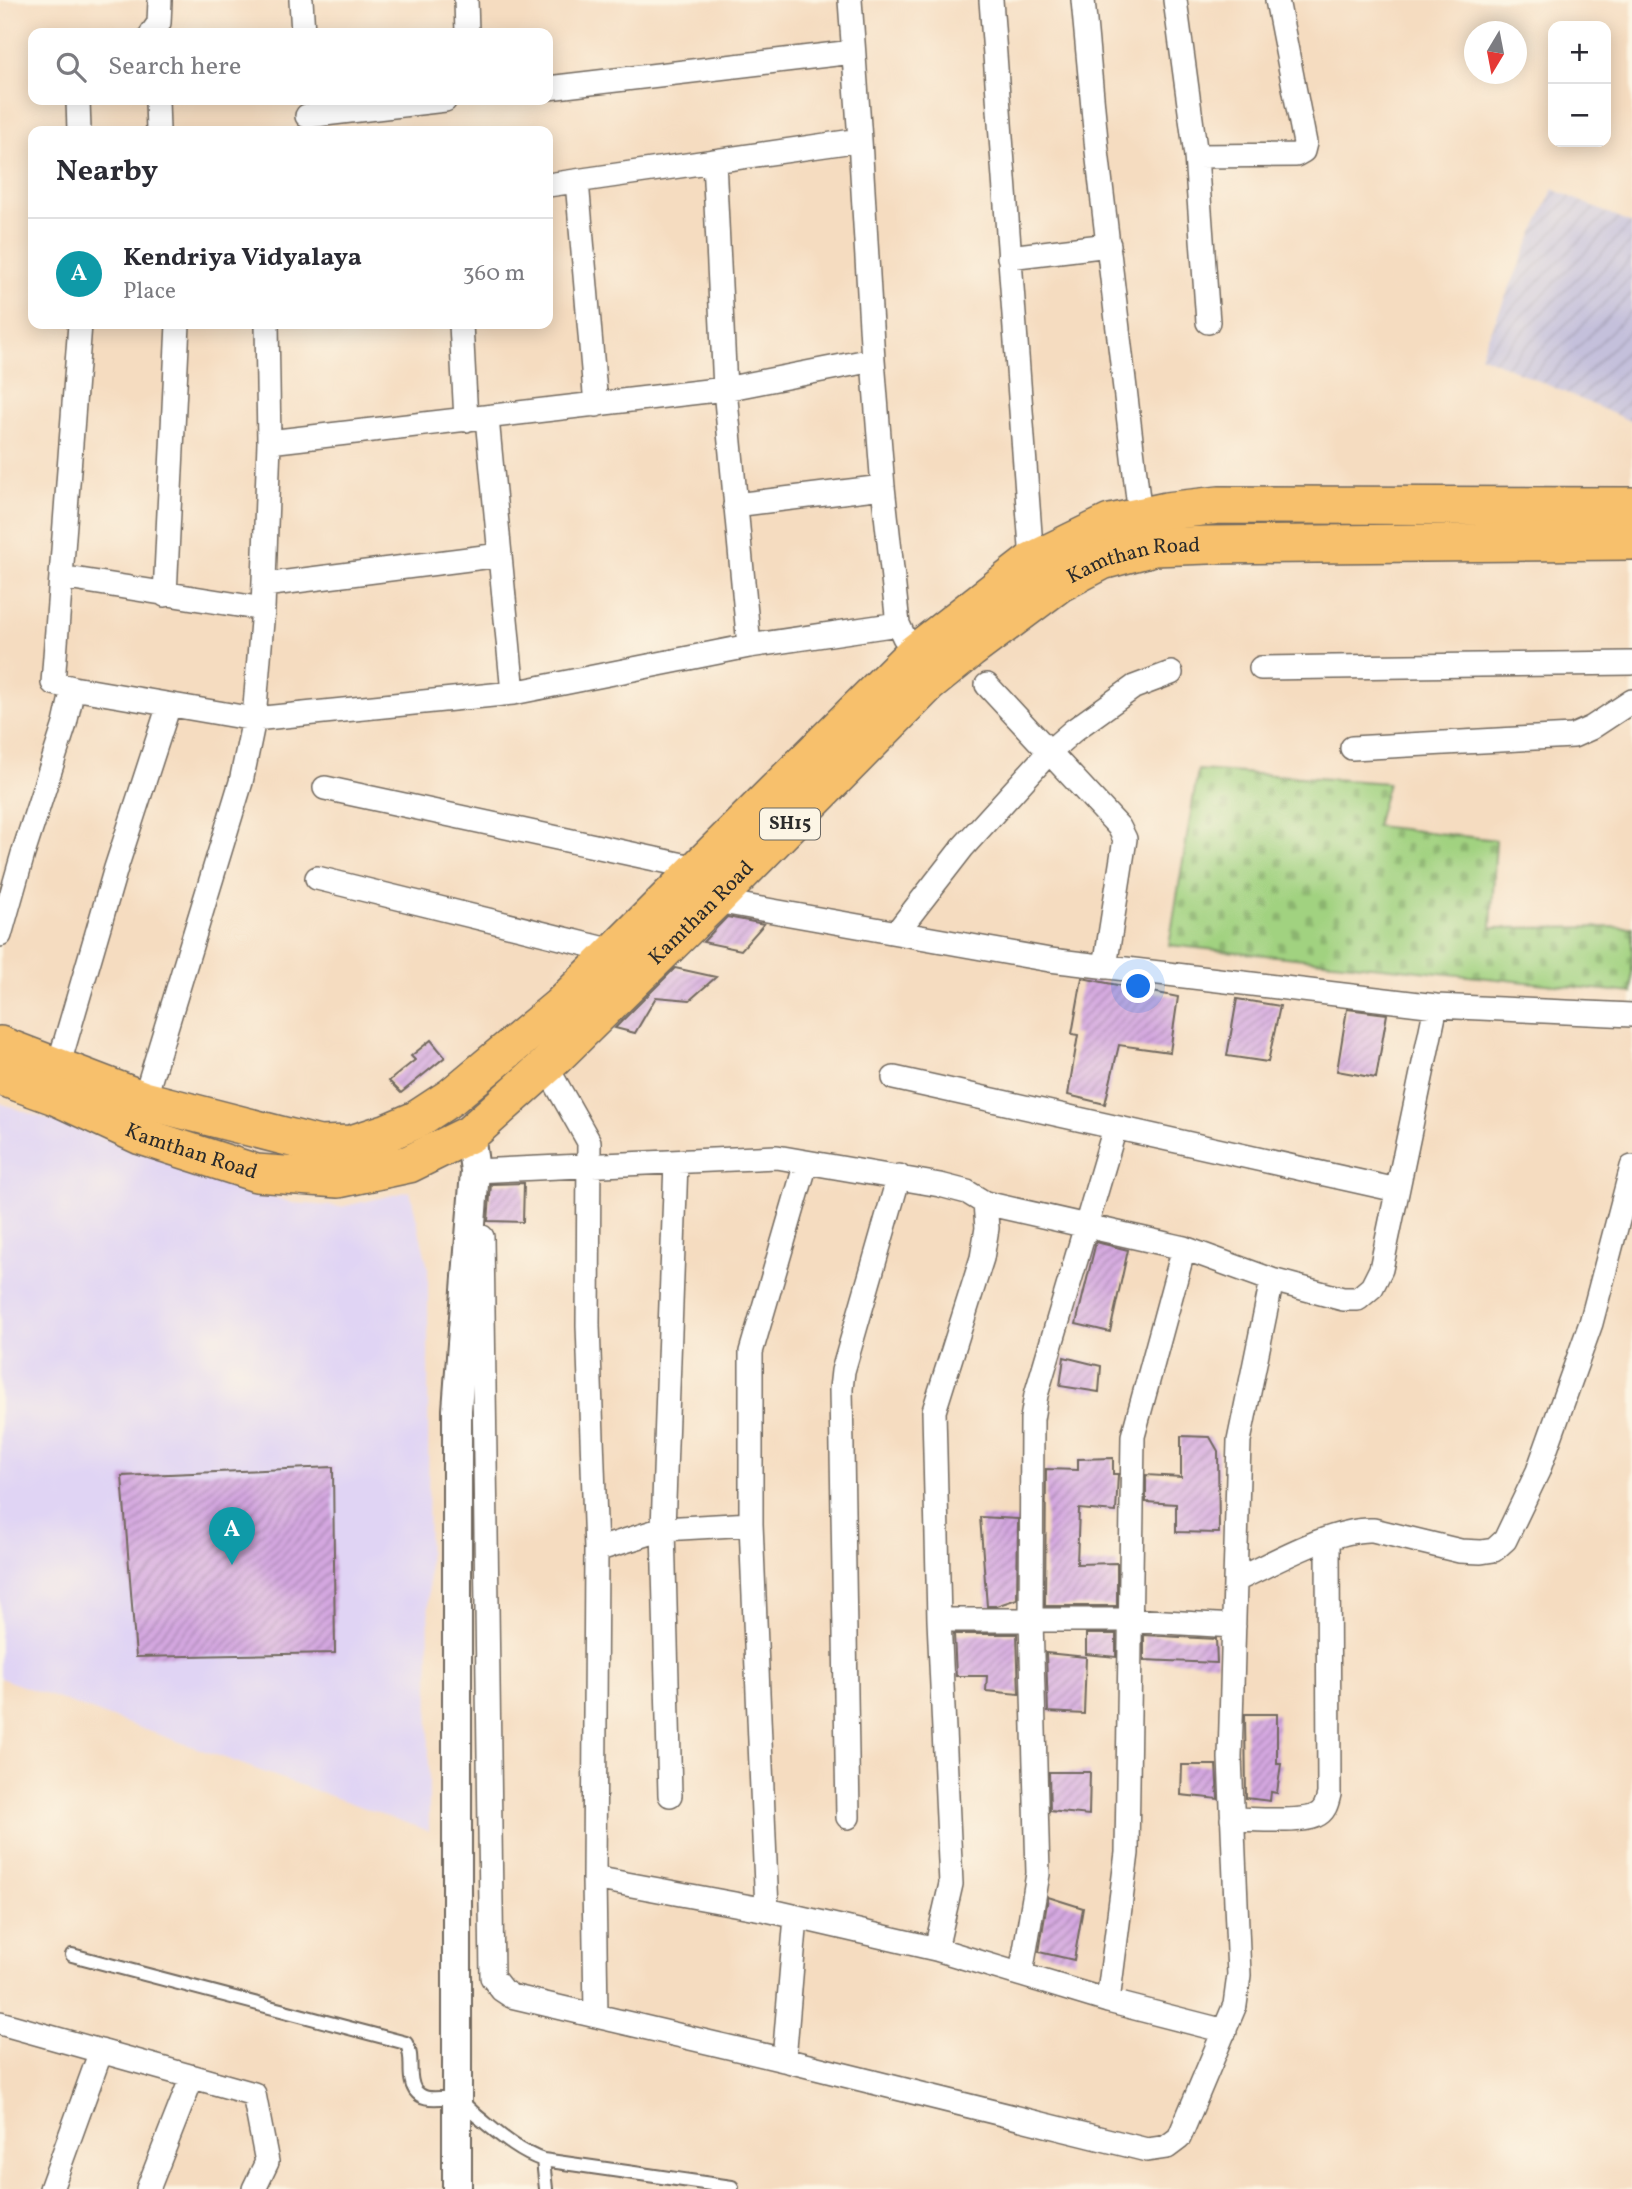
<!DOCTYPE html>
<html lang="en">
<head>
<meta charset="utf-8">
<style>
	body { margin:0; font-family:Vollkorn,serif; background:#f2f2f3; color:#2b2b33 }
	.controls { position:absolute; right:21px; top:21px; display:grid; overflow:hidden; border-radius:14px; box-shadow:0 4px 18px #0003 }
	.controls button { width:63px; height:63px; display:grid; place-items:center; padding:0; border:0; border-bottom:2px solid #e1e1e2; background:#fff; color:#2b2b33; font:35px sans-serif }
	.compass { position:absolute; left:1464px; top:21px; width:63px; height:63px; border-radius:50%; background:#fff; box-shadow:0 4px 18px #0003; rotate:190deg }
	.you { position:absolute; left:1139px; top:987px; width:24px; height:24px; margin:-18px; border:5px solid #fff; border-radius:50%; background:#1a73e8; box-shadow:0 0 0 10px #1a73e833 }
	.badge { display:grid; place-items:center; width:46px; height:46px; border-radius:50%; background:#1f6fb2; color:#fff; font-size:23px; font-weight:700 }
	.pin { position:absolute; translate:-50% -58px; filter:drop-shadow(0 2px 4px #0008) }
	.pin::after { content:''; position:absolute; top:37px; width:24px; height:21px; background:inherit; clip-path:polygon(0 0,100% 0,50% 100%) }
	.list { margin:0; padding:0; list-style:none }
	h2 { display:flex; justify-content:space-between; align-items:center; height:91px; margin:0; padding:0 28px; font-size:30px }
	h2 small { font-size:23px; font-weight:400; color:#7c7c81 }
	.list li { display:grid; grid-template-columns:46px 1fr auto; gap:21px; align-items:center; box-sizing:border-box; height:112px; padding:0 28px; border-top:2px solid #e1e1e2 }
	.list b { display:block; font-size:26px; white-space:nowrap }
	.list p { margin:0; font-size:23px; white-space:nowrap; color:#7c7c81 }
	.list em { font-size:23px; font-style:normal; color:#7c7c81 }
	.icon { flex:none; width:38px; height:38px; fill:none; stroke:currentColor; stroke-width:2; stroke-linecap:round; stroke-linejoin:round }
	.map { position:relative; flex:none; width:1632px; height:2189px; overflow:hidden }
	.search { position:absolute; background:#fff; box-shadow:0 4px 18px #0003; left:28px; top:28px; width:525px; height:77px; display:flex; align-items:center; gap:18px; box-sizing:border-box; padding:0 24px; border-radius:14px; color:#7c7c81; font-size:26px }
	.panel { position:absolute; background:#fff; box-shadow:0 4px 18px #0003; left:28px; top:126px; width:525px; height:203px; border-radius:14px }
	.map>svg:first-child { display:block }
</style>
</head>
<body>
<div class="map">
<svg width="1632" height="2189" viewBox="0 0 1632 2189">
	<defs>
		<pattern id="industrial-furrows" width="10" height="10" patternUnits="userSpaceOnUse" patternTransform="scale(1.75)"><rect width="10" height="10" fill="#c4c0db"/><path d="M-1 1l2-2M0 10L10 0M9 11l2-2" fill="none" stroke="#a9a5bc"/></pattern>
		<pattern id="cemetery-stones" width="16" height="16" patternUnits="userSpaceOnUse" patternTransform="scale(1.75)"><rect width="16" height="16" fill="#a1d280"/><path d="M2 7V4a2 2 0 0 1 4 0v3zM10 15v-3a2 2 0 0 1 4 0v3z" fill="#8bb46f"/></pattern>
		<pattern id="building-hatch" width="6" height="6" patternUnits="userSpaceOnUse" patternTransform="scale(1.75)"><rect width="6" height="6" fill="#d4a7e0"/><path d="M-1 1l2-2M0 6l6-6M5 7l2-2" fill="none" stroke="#ac88b6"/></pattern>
	</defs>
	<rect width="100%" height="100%" fill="#fcf5e5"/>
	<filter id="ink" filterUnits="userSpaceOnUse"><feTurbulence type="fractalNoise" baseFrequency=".0143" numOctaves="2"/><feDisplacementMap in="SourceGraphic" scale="14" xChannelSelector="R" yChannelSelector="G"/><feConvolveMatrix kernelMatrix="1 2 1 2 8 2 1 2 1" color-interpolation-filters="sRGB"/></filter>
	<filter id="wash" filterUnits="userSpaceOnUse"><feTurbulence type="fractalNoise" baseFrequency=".00686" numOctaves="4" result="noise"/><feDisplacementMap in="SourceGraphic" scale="28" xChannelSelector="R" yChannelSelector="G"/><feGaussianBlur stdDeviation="1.57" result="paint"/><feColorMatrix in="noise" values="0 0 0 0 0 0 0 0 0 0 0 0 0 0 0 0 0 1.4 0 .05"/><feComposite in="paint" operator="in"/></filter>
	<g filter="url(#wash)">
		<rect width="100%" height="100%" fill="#f5dcc0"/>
		<path fill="#e0d4f4" d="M0 1103 292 1203 341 1207 410 1191 428 1268 429 1831 0 1678Z"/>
		<path fill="url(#industrial-furrows)" d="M1553 189 1632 224V422L1480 355Z"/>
		<path fill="url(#cemetery-stones)" stroke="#667e56" stroke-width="2" d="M1198 770 1388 783 1376 826 1496 840 1491 928 1632 927V993L1169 945Z"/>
		<g id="blocks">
			<path fill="url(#building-hatch)" d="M727 917 764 924 741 950 703 942Z
				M675 968 716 977 690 1000 656 997 635 1033 615 1028Z
				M1082 978 1178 997 1170 1052 1119 1045 1105 1104 1068 1095 1078 1035 1072 1034Z
				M1237 999 1280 1006 1268 1062 1227 1056Z
				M1347 1009 1387 1014 1376 1078 1337 1071Z
				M431 1040 445 1057 401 1093 389 1081 415 1060 411 1056Z
				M524 1183 523 1222 488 1221 491 1184Z
				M1096 1242 1128 1250 1110 1332 1076 1324Z
				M1064 1357 1101 1366 1099 1392 1060 1386Z
				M1181 1436 1210 1437 1218 1451 1219 1533 1176 1532V1504L1146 1502V1475L1181 1477Z
				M1113 1458V1474H1118L1116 1512 1079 1509 1077 1564 1117 1563V1606H1045L1046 1469 1078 1470V1459Z
				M333 1467 335 1653 136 1657 122 1476Z
				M980 1517 1018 1519 1017 1599 996 1606H987Z
				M954 1634H1017L1019 1694 986 1691 987 1676H956Z
				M1086 1634H1116V1657L1086 1654Z
				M1144 1635 1216 1639 1217 1663 1144 1660Z
				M1046 1653 1086 1657 1084 1714 1048 1712Z
				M1245 1714H1277V1764H1281L1277 1793 1271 1792 1270 1801 1246 1798Z
				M1182 1765H1216L1218 1799 1181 1795Z
				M1049 1772H1090L1089 1815 1050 1811Z
				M1048 1897 1083 1908 1074 1960 1039 1952Z"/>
		</g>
	</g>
	<g filter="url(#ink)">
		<use href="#blocks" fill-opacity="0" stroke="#72695f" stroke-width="2"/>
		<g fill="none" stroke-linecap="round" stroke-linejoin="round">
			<g stroke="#72695f" stroke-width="16">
				<path id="service" d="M72 1955 406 2043C415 2057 406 2076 415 2090 425 2104 442 2095 456 2099 463 2101 471 2111 477 2116 498 2133 517 2151 543 2160L732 2187
					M543 2160 546 2189"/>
			</g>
			<g stroke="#72695f" stroke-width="26">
				<path id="minor" d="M301 0 303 33
					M466 0 467 33
					M850 0 860 140
					M991 0 1032 561 1037 570
					M1083 0 1097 151 1140 516
					M1175 0 1196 156 1208 322
					M152 33 159 23 160 0
					M548 88 853 52
					M78 100 79 131
					M157 100 158 131
					M307 116 445 100
					M1196 156 1296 155 1303 151 1305 143 1277 0
					M714 161 725 389 749 646
					M577 181 596 405
					M548 185 860 140 873 360 883 487 898 624 904 637
					M1009 257 1109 245
					M461 324 466 420
					M487 418 513 693
					M269 442 725 389 873 360
					M735 505 883 487
					M61 577 263 609
					M264 585 500 555
					M165 595 178 324
					M1261 668 1632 663
					M987 685 1119 827 1125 839 1105 967
					M73 688 53 683 80 324
					M1352 748 1573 736 1591 728 1632 701
					M325 788 697 868
					M317 878 614 951
					M705 899 1050 960 1436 1006 1632 1015
					M897 932 963 847 1050 751 1074 730 1134 687 1171 673
					M0 935 23 854 65 724 73 688 254 719 513 693 749 646 898 624
					M546 1066 589 1142 588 1325 596 1550 594 1878 596 2016
					M58 1067 116 868 169 705
					M894 1078 1397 1190
					M144 1100 241 782 254 719 263 609 269 442 267 324
					M475 1171 777 1157 940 1185 967 1192 985 1203 1184 1248 1272 1280 1343 1299H1358L1372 1287 1381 1269 1436 1006
					M482 1237 492 1977 502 1990 511 1996 784 2060 1147 2150 1167 2147 1179 2138 1235 2005 1239 1975 1230 1758 1239 1441 1272 1280
					M751 1524V1352L806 1163
					M596 1550 663 1529 751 1524 767 1910
					M1236 1580C1273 1563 1333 1528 1373 1530L1460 1551 1481 1552 1494 1550 1505 1540 1538 1471 1591 1323 1632 1167
					M939 1620H1130L1234 1626
					M670 1795 663 1529 676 1162
					M848 1817 841 1389 843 1371 899 1176
					M1232 1819C1251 1819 1300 1823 1315 1816 1325 1812 1327 1803 1329 1794L1328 1540
					M594 1878 767 1910 936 1949 1108 2001 1225 2031
					M936 1949 951 1884 939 1620 934 1411 982 1258 987 1228 985 1203
					M1021 1974 1038 1874 1031 1620 1032 1419 1036 1395 1115 1128
					M1108 2001 1127 1853 1133 1436 1184 1248
					M0 2023 254 2094 267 2162 254 2189
					M784 2060 796 1917
					M51 2189 101 2051
					M148 2189 192 2077"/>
			</g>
			<g stroke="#72695f" stroke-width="32">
				<path id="tertiary" d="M457 2189V1410L475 1171 470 1134"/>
			</g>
			<g stroke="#72695f" stroke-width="40">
				<g id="primary">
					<path d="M0 1045 144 1100 319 1145 351 1144 388 1132 416 1120 451 1097 560 1006 913 654 1032 561 1110 523 1166 511 1219 505 1632 506"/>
					<path id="s1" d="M0 1076 55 1096 141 1136 256 1173 339 1179 409 1164 470 1134 546 1066 715 900 928 684 970 650 1060 583 1102 561 1154 547 1209 545 1632 541"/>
				</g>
			</g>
			<use href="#service" stroke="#fff" stroke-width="12"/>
			<use href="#minor" stroke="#fff" stroke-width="23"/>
			<use href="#tertiary" stroke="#fff" stroke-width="28"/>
			<use href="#primary" stroke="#f7c06c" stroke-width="37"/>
		</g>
	</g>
	<g text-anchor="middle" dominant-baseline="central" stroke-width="5" stroke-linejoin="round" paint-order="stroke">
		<rect fill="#fcf5e5" stroke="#6a6863" stroke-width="2" x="760" y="808.5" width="60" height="31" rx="5"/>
		<g font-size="19" font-weight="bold" fill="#2b2b2b">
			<text x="790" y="824">SH15</text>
		</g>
		<g font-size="21" fill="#2b2b2b" stroke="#fcf5e5">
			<text stroke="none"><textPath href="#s1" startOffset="1384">Kamthan Road</textPath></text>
			<text stroke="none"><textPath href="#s1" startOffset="817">Kamthan Road</textPath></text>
			<text stroke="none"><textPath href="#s1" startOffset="206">Kamthan Road</textPath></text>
		</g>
	</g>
</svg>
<div class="controls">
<button>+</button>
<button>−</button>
</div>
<svg class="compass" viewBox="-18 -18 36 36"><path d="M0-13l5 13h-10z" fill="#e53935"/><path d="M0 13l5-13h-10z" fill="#7c7c81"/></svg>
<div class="you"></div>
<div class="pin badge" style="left:232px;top:1565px;background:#0f9aa8">A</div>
<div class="search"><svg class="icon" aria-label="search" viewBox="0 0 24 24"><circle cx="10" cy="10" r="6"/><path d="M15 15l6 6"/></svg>Search here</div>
<section class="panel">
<h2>Nearby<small></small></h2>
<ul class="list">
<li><span class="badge" style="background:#0f9aa8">A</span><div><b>Kendriya Vidyalaya</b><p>Place</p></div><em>360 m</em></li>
</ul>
</section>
</div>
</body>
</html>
